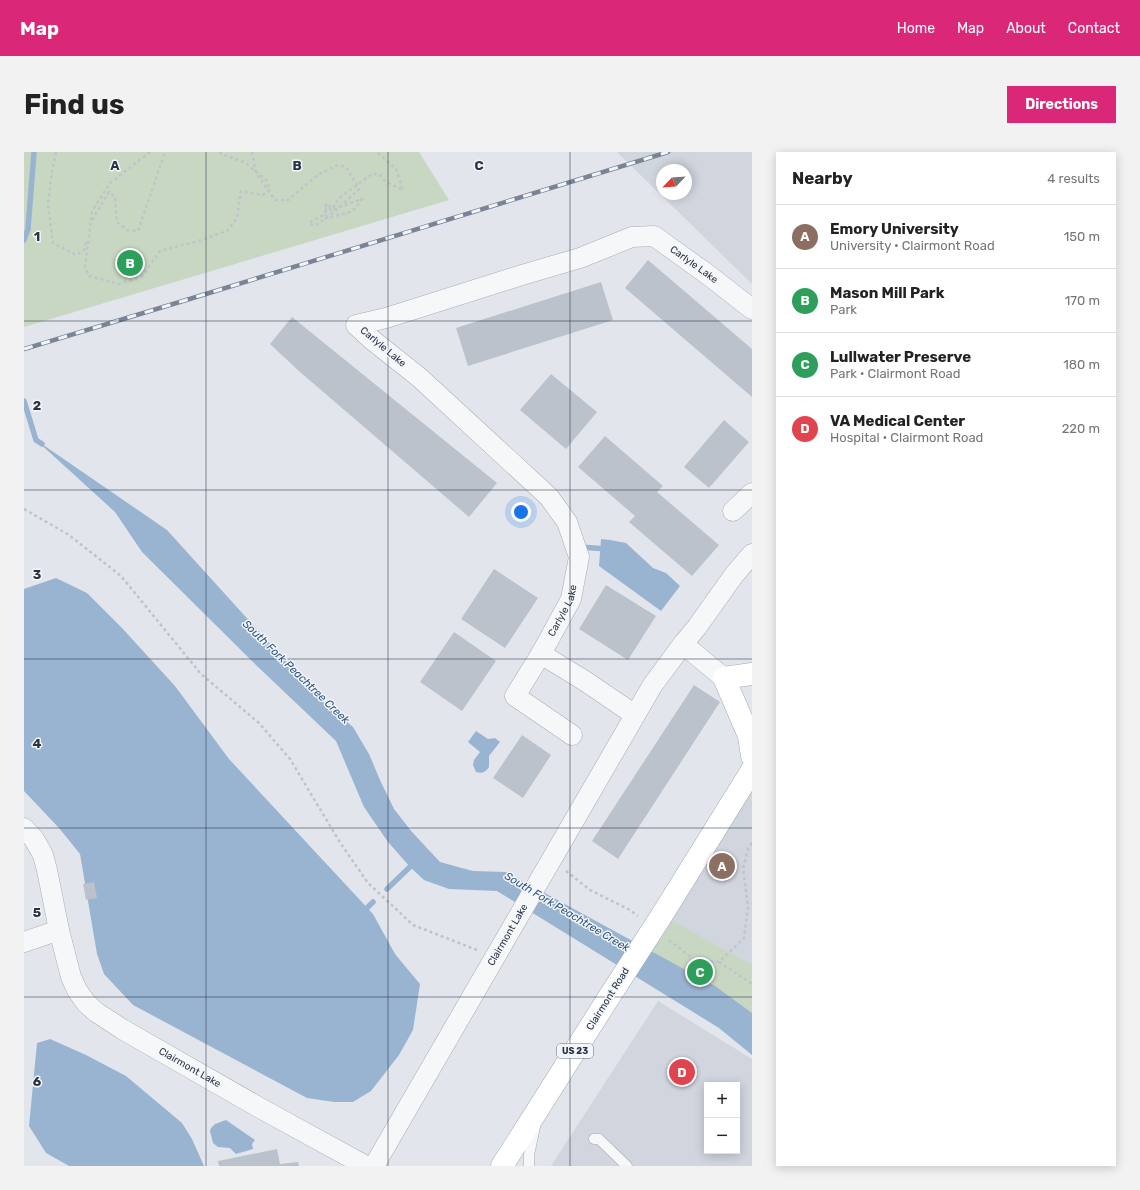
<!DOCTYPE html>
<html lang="en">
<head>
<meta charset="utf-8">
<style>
	body { margin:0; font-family:Rubik,sans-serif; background:#f2f2f2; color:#222 }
	.controls { position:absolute; right:12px; bottom:12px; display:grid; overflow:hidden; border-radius:0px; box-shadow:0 2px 10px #0003 }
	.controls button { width:36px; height:36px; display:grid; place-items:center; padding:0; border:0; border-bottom:1px solid #e0e0e0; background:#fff; color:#222; font:20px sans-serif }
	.compass { position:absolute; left:632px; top:12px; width:36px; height:36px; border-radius:50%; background:#fff; box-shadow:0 2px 10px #0003; rotate:245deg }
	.you { position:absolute; left:497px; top:360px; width:14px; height:14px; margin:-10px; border:3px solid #fff; border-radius:50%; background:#1a73e8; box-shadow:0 0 0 6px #1a73e833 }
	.badge { display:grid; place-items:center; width:26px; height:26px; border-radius:50%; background:#db2777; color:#fff; font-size:13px; font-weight:700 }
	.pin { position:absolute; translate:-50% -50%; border:2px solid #fff; box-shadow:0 1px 4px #0006 }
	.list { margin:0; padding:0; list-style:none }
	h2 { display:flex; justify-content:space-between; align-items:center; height:52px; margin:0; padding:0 16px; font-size:17px }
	h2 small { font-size:13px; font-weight:400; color:#767676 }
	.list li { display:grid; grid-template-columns:26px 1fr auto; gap:12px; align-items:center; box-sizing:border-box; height:64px; padding:0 16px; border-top:1px solid #e0e0e0 }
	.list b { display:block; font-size:15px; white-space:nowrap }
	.list p { margin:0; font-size:13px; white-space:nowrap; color:#767676 }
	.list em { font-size:13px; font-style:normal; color:#767676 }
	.map { position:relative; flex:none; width:728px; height:1014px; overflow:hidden; border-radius:0px }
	header { display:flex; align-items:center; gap:24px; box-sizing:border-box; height:56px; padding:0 20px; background:#db2777; color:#fff }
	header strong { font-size:19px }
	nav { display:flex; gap:22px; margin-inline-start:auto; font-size:14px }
	.intro { display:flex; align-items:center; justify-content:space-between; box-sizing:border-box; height:96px; padding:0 24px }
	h1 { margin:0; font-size:28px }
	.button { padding:10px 18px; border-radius:0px; background:#db2777; color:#fff; font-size:14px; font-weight:700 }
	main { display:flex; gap:24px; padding:0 24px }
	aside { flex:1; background:#fff; border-radius:0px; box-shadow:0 2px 10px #0003 }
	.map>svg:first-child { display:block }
</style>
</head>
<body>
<header>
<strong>Map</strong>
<nav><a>Home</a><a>Map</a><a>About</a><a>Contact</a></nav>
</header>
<div class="intro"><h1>Find us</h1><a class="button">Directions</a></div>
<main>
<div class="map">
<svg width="728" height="1014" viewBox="0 0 728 1014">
	<rect width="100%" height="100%" fill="#e2e6ec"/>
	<path fill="#d0d5de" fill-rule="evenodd" d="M593 0H728V132ZM638 18H662V42H638Z
		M728 618V883L608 810Z
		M634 849 728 907V1014H527ZM683 933H713V999H683Z"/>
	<path fill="#c8d7c2" d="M0 0H395L425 48 0 175Z
		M638 763 728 813V883L608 810Z"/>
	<path fill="#99b4d0" d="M12 288 143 378 298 549 329 575 345 602 356 628 370 657 388 680 416 710 449 719 482 720 691 834 728 861V903L695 876 473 739 425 737 400 728 386 715 364 690 340 655 312 589 233 514 118 400 91 360Z
		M577 387 586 388 602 391 629 416 642 421 656 434 637 459 575 414Z
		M32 426 63 441 98 476 151 534 205 607 349 762 371 802 396 832 389 878 375 903 347 939 329 950H310L283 946 109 853 80 822 73 802 56 702 35 676 0 639V437Z
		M452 579 464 587 471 586 476 590 465 604V615C462 620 458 622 452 620L449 613 450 608 456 600 444 590Z
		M26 887 62 903 102 924 158 971 168 987 180 1014H45L22 1001 5 974 13 891Z
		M202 968 231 988 228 992 229 997 212 1002 206 996 194 995 189 991 186 979 187 976 191 972Z"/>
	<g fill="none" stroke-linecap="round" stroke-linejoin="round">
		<path stroke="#99b4d0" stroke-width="5.5" d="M0 88 4 77 10 0
			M0 249 12 288 18 292
			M556 395 583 397
			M363 737 390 711
			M343 756 349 750"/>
	</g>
	<path fill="#bbc2cc" d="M624 108 728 197V245L601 136Z
		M577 130 589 168 444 214 432 176Z
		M268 165 473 331 445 365 276 220 246 192Z
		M527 222 573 260 542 297 496 258Z
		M700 268 725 290 685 336 660 315Z
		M581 284 639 334 633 340 695 393 668 424 605 370 611 364 554 315Z
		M470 417 514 446 481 496 437 467Z
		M582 433 632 464 604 508 555 477Z
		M430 480 472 509 438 559 396 530Z
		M670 533 696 550 594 707 568 689Z
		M498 583 527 603 499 646 469 626Z
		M70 730 73 746 62 748 59 732Z
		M253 997 256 1012 274 1010 275 1014H195L194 1009Z"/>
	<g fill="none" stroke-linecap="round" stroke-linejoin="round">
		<g stroke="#a6adb7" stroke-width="11">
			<path id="lane" d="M570 987H575L603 1014
				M505 1014V1003L511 975"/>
		</g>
		<g stroke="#a6adb7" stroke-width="21">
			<g id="street">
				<path d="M709 359 728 341"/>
				<path d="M517 502 491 544 548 583"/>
				<path d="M700 526 659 492 673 475 710 423 728 402"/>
				<path id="s1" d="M611 563 561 529 517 502 547 447 555 405 543 370 525 345 396 226 347 187 332 173 362 166 498 123 556 106 608 85 630 84 683 122 728 157"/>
				<path id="s2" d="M0 676 10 687 19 703 23 718 35 778 47 825 53 838 62 851 72 860 98 877 236 956 342 1014"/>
				<path d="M0 790 35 778"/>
				<path id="s3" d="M350 1014 628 534 659 492"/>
			</g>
		</g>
		<g stroke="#a0aab9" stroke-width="23">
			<path id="primary" d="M728 522 700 526 725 584 728 604
				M638 763 728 618
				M478 1014 587 842"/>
		</g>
		<path stroke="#c0c4ca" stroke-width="2.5" stroke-dasharray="3 3" stroke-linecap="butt" d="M32 0 27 26 24 52 29 91 52 103 60 98 63 88
			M126 0 86 31 68 59 61 115 65 124 95 132 118 124 136 99 174 89 203 79 213 66 217 39 239 43 246 37 242 28 220 10 197 2 196 0
			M228 0 232 21 251 48H264L295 22 314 13 322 15 335 37C321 50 307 64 290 74L285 71 301 62 302 52 310 57 338 47 329 59 316 63H315L300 67 302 64V52L307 58 316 45 348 22H355L362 30 379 38 372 17 353 0
			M68 68 85 40 91 45 93 70 103 78 114 79 141 0
			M0 357 45 383 97 424 177 522 235 571 266 607 317 692 344 731 389 773 453 798
			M542 719 566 738 604 757 614 764
			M645 788 671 808 695 810 720 786 724 755 719 717 724 697 728 691
			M695 810 728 832"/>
		<use href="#lane" stroke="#f5f7f9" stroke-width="10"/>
		<use href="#street" stroke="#f5f7f9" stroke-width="20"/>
		<use href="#primary" stroke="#fff" stroke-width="22"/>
		<g stroke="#798597" stroke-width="4.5">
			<path id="rail" d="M0 197 159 149 644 0"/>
		</g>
		<use href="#rail" stroke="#f2f5f9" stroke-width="3" stroke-dasharray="9" stroke-linecap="butt"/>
		<g stroke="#a0aab9" stroke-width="23" stroke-linecap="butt">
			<path id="primary-bridge" d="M587 842 638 763"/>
		</g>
		<use href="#primary-bridge" stroke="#fff" stroke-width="22"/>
	</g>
	<path fill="none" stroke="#283346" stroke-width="1" stroke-opacity="0.55" d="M182 0V1014M364 0V1014M546 0V1014M0 169H728M0 338H728M0 507H728M0 676H728M0 845H728"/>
	<g text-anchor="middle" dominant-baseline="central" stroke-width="3" stroke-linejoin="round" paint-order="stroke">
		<rect fill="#f2f5f9" stroke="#656d7c" stroke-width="1" x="533" y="892" width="36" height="14" rx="3"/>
		<g font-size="9" font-weight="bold" fill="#283346">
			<text x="551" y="899">US 23</text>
		</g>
		<g font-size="10" fill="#283346" stroke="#f2f5f9">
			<text stroke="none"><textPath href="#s1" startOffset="905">Carlyle Lake</textPath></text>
			<text transform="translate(359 195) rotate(40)">Carlyle Lake</text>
			<text stroke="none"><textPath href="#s1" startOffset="161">Carlyle Lake</textPath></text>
			<text stroke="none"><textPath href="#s3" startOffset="267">Clairmont Lake</textPath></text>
			<text transform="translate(584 847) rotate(-58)">Clairmont Road</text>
			<text stroke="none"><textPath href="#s2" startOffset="311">Clairmont Lake</textPath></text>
		</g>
		<g font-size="11" font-style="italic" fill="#2d537f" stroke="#f2f5f9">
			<text transform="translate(272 520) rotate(44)">South Fork Peachtree Creek</text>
			<text transform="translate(543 760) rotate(31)">South Fork Peachtree Creek</text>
		</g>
	</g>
	<g font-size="13" text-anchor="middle" font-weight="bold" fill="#283346" stroke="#f2f5f9" stroke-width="3" stroke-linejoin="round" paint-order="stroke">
		<text x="91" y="18">A</text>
		<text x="273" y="18">B</text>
		<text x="455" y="18">C</text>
		<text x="13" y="89">1</text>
		<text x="13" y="258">2</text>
		<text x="13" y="427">3</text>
		<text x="13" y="596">4</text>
		<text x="13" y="765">5</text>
		<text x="13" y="934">6</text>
	</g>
</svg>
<div class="controls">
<button>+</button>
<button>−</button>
</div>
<svg class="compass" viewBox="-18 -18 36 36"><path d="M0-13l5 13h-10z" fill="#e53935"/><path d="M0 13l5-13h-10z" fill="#767676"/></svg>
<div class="you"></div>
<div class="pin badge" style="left:698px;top:714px;background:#8d6e63">A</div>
<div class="pin badge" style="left:106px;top:111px;background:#2e9e5b">B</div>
<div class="pin badge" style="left:676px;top:820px;background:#2e9e5b">C</div>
<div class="pin badge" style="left:658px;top:920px;background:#e0444e">D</div>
</div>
<aside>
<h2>Nearby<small>4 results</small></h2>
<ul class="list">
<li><span class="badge" style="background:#8d6e63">A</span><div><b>Emory University</b><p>University · Clairmont Road</p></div><em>150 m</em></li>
<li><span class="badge" style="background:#2e9e5b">B</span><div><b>Mason Mill Park</b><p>Park</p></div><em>170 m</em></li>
<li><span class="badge" style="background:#2e9e5b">C</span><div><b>Lullwater Preserve</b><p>Park · Clairmont Road</p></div><em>180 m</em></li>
<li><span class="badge" style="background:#e0444e">D</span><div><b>VA Medical Center</b><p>Hospital · Clairmont Road</p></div><em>220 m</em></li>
</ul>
</aside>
</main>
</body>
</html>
